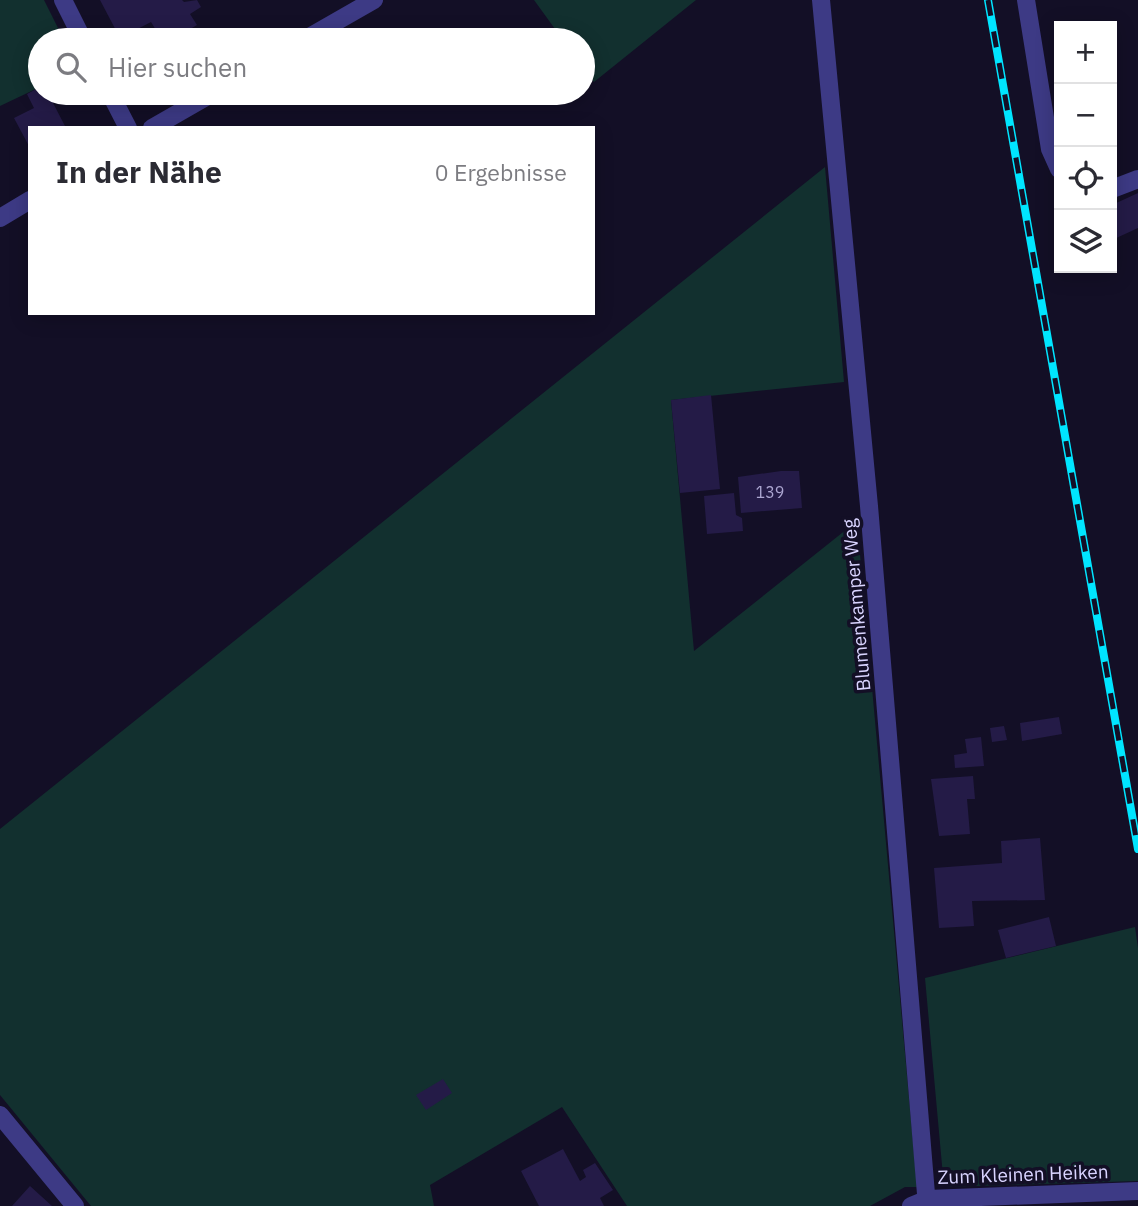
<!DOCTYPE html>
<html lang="de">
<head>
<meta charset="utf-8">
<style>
	body { margin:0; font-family:"IBM Plex Sans",sans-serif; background:#f7f7f7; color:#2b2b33 }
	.controls { position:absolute; right:21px; top:21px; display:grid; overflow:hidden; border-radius:0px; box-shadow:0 4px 18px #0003 }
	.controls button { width:63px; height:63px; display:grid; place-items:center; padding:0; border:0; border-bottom:2px solid #e1e1e2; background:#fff; color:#2b2b33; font:35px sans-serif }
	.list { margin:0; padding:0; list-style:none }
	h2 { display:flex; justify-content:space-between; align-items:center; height:91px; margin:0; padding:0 28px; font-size:30px }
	h2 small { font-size:23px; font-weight:400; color:#7c7c81 }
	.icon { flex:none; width:38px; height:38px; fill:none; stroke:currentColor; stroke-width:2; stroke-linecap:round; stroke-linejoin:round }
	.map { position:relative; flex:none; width:1138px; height:1206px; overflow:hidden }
	.search { position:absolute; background:#fff; box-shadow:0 4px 18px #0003; left:28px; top:28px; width:567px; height:77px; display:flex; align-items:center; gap:18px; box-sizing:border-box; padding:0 24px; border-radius:38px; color:#7c7c81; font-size:26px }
	.panel { position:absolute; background:#fff; box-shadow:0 4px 18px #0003; left:28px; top:126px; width:567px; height:189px; border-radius:0px }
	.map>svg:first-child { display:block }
</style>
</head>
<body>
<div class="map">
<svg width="1138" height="1206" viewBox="0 0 1138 1206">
	<rect width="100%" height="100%" fill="#130f26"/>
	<path fill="#12302f" d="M0 0H44L64 40H40V87L0 106Z
		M534 0H696L594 82 583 67V40H563Z
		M825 167 844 382 671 400 694 651 857 521 917 1187H905L870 1206H627L562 1107 430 1185 434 1206H91L0 1095V829Z
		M1135 927 1138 948V1181L944 1187 925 978Z"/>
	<path fill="#241b47" d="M100 0H182L184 2 197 0 201 7 190 14 197 25 185 32 189 40H162L151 22 120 38Z
		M40 87V93H53L56 99 52 101 66 128H30V148L14 118 34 108 27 94Z
		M1138 193V228L1112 240V205Z
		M711 395 720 489 680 493 671 400Z
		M781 471H799L802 508 741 513 738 477Z
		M734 493 736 515 742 518 743 531 707 534 704 496Z
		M1059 717 1062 734 1022 741 1020 723Z
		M1004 726 1007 740 992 742 990 728Z
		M981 737 984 766 955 768 954 755 967 753 965 739Z
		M973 776 975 799H967L970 834 939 836 931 779Z
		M1040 838 1045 900 972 901 974 926 939 928 934 868 1002 863 1001 841Z
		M1049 917 1056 946 1006 958 998 930Z
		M443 1079 452 1093 426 1110 416 1095Z
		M563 1149 580 1181 586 1177 583 1170 595 1163 613 1190 600 1198 604 1206H539L521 1171Z
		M30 1186 52 1206H12Z"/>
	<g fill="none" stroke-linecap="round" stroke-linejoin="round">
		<path stroke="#3d3a85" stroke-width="18" d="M63 0 83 40
			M821 0 869 506 927 1206
			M1026 0 1050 149 1059 169
			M304 40 374 0
			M110 93 128 128
			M152 128 213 93
			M1112 189 1138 179
			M0 218 30 200
			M0 1115 75 1206
			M911 1206 928 1199 1138 1191"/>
		<g stroke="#00e5ff" stroke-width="8">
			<path id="rail" d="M988 0 1138 849"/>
		</g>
		<use href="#rail" stroke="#130f26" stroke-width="5" stroke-dasharray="16" stroke-linecap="butt"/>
	</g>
	<g text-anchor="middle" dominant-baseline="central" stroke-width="7" stroke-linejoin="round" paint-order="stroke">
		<g font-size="16" fill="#aca6d1">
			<text x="770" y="492">139</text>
		</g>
		<g font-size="19" fill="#d9d4ff" stroke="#130f26">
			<text transform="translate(856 605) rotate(-95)">Blumenkamper Weg</text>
			<text transform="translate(1023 1174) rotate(-2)">Zum Kleinen Heiken</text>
		</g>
	</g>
</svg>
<div class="controls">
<button>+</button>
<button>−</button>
<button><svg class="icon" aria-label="locate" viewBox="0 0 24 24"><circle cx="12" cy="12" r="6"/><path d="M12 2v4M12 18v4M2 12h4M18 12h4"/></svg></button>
<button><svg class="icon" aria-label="layers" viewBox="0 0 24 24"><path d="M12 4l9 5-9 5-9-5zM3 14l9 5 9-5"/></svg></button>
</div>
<div class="search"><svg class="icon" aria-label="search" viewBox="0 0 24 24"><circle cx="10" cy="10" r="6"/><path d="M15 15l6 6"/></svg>Hier suchen</div>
<section class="panel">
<h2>In der Nähe<small>0 Ergebnisse</small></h2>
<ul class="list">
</ul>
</section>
</div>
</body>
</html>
